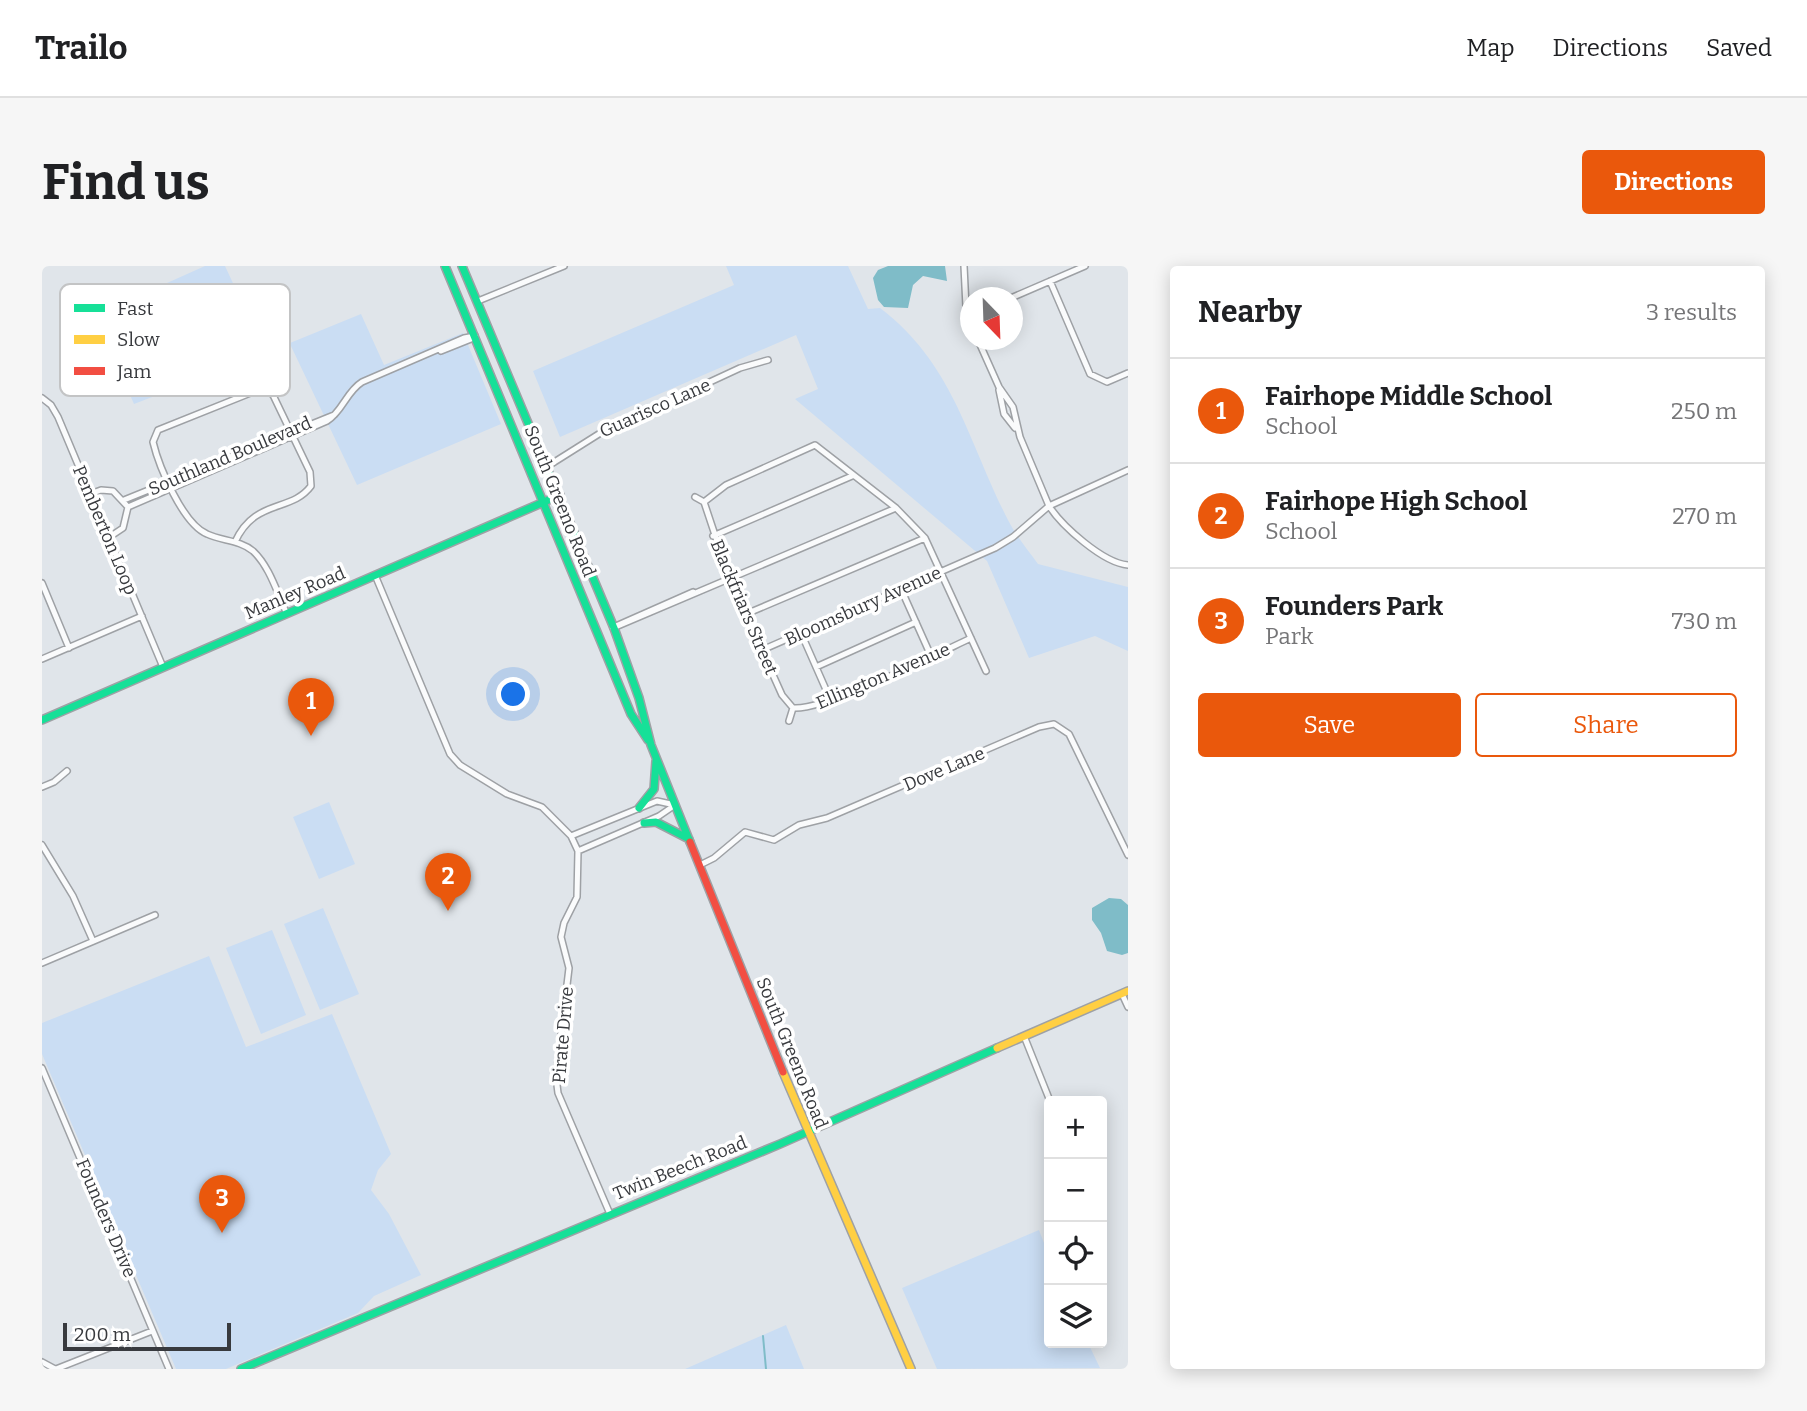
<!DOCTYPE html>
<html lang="en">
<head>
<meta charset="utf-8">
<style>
	body { margin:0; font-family:Bitter,serif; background:#f6f6f6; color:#202124 }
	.controls { position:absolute; right:21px; bottom:21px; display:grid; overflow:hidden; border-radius:7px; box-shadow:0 4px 18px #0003 }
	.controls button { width:63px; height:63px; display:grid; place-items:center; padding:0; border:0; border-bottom:2px solid #e0e0e0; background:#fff; color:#202124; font:35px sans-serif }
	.compass { position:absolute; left:918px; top:21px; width:63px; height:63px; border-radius:50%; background:#fff; box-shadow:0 4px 18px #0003; rotate:157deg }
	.scale { position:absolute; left:21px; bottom:18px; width:168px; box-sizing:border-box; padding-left:7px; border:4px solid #383a3e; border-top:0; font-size:19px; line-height:24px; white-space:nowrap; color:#383a3e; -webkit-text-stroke:5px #fff; paint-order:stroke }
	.you { position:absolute; left:472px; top:429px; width:24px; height:24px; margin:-18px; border:5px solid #fff; border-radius:50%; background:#1a73e8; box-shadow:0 0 0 10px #1a73e833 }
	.badge { display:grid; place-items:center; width:46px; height:46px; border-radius:50%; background:#ea580c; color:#fff; font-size:23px; font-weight:700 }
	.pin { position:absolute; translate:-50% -58px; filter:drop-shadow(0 2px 4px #0008) }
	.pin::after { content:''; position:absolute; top:37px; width:24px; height:21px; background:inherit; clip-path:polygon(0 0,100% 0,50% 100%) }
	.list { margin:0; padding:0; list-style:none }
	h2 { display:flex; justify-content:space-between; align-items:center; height:91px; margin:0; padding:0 28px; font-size:30px }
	h2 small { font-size:23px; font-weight:400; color:#757577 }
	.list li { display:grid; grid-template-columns:46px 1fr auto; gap:21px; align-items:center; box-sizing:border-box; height:105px; padding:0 28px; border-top:2px solid #e0e0e0 }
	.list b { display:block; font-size:26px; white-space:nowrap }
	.list p { margin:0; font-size:23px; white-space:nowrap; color:#757577 }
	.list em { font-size:23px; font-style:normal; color:#757577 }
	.actions { display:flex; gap:14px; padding:21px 28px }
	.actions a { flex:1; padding:16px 0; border:2px solid #ea580c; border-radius:7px; text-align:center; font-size:24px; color:#ea580c }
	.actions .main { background:#ea580c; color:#fff }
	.icon { flex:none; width:38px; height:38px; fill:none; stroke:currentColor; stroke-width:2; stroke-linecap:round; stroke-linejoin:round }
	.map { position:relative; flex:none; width:1086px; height:1103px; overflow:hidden; border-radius:7px }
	header { display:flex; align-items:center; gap:42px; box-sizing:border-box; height:98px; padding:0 35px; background:#fff; border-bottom:2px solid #e0e0e0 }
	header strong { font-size:33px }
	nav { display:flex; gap:38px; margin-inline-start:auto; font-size:24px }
	.intro { display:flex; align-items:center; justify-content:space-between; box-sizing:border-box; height:168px; padding:0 42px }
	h1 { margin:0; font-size:49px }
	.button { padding:18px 32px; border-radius:7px; background:#ea580c; color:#fff; font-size:24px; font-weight:700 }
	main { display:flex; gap:42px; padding:0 42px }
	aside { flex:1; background:#fff; border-radius:7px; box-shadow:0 4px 18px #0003 }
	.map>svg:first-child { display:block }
</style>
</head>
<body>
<header>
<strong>Trailo</strong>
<nav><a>Map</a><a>Directions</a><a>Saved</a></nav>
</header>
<div class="intro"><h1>Find us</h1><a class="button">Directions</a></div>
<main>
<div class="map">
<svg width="1086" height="1103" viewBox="0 0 1086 1103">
	<rect width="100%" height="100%" fill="#e0e5ea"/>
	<path fill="#caddf3" d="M163 0H183L217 73 242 63 248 77 319 48 342 99 421 67 459 158 315 219 248 78 92 138 57 58 58 47Z
		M684 0H806L826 43 838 42C912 98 926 176 966 254 974 270 986 284 996 298L1086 321V385L1053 370 987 392 945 295 753 133 776 123 754 69 518 171 491 105 692 19Z
		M287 536 313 598 277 613 251 551Z
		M281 642 317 728 278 744 242 658Z
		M230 664 264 749 219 768 184 682Z
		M167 690 204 781 290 748 349 888 336 904 329 924 347 948 379 1009 332 1030 316 1047 184 1103H134L0 788V757Z
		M997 964 1007 990V1077H1046L1058 1102 895 1103 860 1022Z
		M744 1059 762 1103H643Z"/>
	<path fill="#7fbcc8" d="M846 0H903L905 15 881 10 871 19 866 42 842 41 836 34 831 12 836 4Z
		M1067 632 1079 633 1086 639V687L1080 689 1065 685 1059 667 1050 654V642Z"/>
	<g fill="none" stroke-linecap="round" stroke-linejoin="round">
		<path stroke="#7fbcc8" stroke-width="2" d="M721 1070 724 1103"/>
		<g stroke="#9ea1a5" stroke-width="8">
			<path id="street" d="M922 0 924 41 929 55
				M1008 15 1048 108 1065 116 1086 107
				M969 32 1043 0
				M436 35 522 0
				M399 85 429 73
				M957 124 962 148 973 162
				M0 132 9 139 16 151 121 401
				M506 200 560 166 698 102 726 94
				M1086 204 1007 240C1020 260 1061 297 1086 299
				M48 228 59 224 71 225 86 241 81 262 66 272
				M653 231 662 236
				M82 234 292 149
				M662 236 684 219 773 179 854 242 883 272 944 405
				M662 236 687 311 740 429 751 442
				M86 241 285 155C301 145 304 126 320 116L422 72 433 70
				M671 270 810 210
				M193 276C213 232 249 247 269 220L268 206 231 129 221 122 116 164 111 176C117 201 141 258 165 268 180 275 198 274 211 285 228 301 235 327 245 348
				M333 309 408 488 418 499 465 528 500 541 529 570 536 585 535 631 522 657 519 671 527 702 514 811 516 827 568 948
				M0 317 27 382
				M859 323 889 390
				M704 348 883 272
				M574 360 651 326
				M571 362 854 242
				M759 367 789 435
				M720 384 953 282 971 271 1007 240 978 171 971 141 957 121 936 74
				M0 393 100 350
				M774 401 874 356
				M751 442C782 445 895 388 929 372
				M747 455 751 442
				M0 521 12 516 25 505
				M529 570 615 535 633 539
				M0 579 31 630 51 675
				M536 585 617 550 633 539
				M658 599 672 592 703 566 732 574 757 559 785 552 997 461 1012 458 1027 468 1086 589
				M0 697 113 649
				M1080 728 1086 741
				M982 770 1008 835
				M0 802 127 1103
				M0 1096 13 1103
				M14 1103 110 1065"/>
		</g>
		<g stroke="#9ea1a5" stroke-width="10">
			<path id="fast" d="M403 0 589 448 606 474
				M420 0 572 362 597 432 609 479 648 576
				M0 454 518 229
				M597 542 612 523 614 495
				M602 557 614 556 647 573
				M199 1103 738 878 955 782"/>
		</g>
		<g stroke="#9ea1a5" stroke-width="10">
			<path id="slow" d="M955 782 1086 725
				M741 806 869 1103"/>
		</g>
		<g stroke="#9ea1a5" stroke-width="10">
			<path id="jam" d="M648 576 741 806"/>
		</g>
		<use href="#street" stroke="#fafbfc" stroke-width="5"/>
		<use href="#fast" stroke="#16e098" stroke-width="7"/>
		<use href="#slow" stroke="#ffcf43" stroke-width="7"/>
		<use href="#jam" stroke="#f24e42" stroke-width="7"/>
	</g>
	<g text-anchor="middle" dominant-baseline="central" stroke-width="7" stroke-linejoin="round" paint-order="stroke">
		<g font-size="18" fill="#383a3e" stroke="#fff">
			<text transform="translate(613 142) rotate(-24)">Guarisco Lane</text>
			<text transform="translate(188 190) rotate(-23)">Southland Boulevard</text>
			<text transform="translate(518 235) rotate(68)">South Greeno Road</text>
			<text transform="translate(63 264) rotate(67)">Pemberton Loop</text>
			<text transform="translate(253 327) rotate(-23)">Manley Road</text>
			<text transform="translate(821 340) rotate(-24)">Bloomsbury Avenue</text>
			<text transform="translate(702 341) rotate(67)">Blackfriars Street</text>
			<text transform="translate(841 410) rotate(-23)">Ellington Avenue</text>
			<text transform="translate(902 503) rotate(-23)">Dove Lane</text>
			<text transform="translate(521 769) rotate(-85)">Pirate Drive</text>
			<text transform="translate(750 787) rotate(68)">South Greeno Road</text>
			<text transform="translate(638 902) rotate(-22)">Twin Beech Road</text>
			<text transform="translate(64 952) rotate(67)">Founders Drive</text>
		</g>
	</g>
	<rect x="18" y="18" width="230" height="112" rx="10" fill="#fff" stroke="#c3c4c5" stroke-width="2"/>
	<rect x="32" y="38" width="31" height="8" fill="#16e098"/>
	<rect x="32" y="69" width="31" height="9" fill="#ffcf43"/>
	<rect x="32" y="101" width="31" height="8" fill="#f24e42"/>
	<g font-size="19" fill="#383a3e">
		<text x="75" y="49">Fast</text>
		<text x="75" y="80">Slow</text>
		<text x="75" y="112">Jam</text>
	</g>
</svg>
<div class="controls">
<button>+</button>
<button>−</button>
<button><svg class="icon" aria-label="locate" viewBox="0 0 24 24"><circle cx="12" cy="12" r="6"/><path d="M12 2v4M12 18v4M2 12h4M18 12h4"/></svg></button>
<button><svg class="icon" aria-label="layers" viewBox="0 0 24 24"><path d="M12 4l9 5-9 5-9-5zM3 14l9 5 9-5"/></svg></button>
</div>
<svg class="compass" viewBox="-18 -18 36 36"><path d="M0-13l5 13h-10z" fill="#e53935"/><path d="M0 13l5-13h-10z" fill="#757577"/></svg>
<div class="scale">200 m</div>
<div class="you"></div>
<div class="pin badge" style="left:269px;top:470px">1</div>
<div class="pin badge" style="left:406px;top:645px">2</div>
<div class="pin badge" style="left:180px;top:967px">3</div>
</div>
<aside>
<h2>Nearby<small>3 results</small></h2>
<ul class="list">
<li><span class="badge">1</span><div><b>Fairhope Middle School</b><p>School</p></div><em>250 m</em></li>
<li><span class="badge">2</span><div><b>Fairhope High School</b><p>School</p></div><em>270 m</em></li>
<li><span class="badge">3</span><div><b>Founders Park</b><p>Park</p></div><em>730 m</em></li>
</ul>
<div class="actions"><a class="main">Save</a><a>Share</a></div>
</aside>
</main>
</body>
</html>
